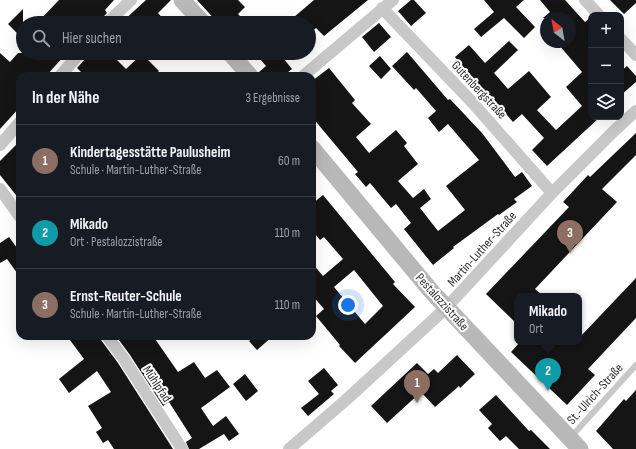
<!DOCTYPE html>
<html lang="de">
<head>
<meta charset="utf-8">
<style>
	body { margin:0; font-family:"Sofia Sans Condensed",sans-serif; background:#20242c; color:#f1f3f6 }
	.controls { position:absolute; right:12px; top:12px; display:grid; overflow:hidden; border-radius:8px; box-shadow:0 4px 16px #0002 }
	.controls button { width:36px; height:36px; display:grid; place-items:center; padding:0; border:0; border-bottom:1px solid #363941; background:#171b24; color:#f1f3f6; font:20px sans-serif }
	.compass { position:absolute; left:540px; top:12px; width:36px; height:36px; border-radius:50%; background:#171b24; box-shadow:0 4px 16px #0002; rotate:329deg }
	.you { position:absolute; left:348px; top:305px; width:14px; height:14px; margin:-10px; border:3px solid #fff; border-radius:50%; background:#1a73e8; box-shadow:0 0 0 6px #1a73e833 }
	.badge { display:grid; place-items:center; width:26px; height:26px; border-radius:50%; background:#34e72e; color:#fff; font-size:13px; font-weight:700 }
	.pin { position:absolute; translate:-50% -33px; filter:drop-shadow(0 1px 2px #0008) }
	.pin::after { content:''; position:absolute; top:21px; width:14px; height:12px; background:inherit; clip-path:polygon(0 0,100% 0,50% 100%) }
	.popup { position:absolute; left:514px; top:293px; width:68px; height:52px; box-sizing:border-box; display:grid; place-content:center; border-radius:8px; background:#171b24; filter:drop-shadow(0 1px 3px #0005); font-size:13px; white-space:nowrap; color:#9ea1a6 }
	.popup b { font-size:15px; color:#f1f3f6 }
	.popup::after { content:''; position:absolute; left:50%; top:100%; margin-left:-8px; border:8px solid transparent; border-top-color:#171b24 }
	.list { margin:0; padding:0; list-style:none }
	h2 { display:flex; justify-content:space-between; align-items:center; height:52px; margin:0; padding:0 16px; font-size:17px }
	h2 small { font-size:13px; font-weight:400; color:#9ea1a6 }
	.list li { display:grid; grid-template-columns:26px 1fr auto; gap:12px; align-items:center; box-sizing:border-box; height:72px; padding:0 16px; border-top:1px solid #363941 }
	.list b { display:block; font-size:15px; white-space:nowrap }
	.list p { margin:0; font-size:13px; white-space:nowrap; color:#9ea1a6 }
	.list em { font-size:13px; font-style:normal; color:#9ea1a6 }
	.icon { flex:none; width:22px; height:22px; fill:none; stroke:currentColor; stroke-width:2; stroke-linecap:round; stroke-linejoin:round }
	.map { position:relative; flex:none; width:636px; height:449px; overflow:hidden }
	.search { position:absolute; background:#171b24; box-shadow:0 4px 16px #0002; left:16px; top:16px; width:300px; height:44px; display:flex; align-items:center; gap:10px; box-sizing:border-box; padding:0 14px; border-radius:22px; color:#9ea1a6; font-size:15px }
	.panel { position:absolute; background:#171b24; box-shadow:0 4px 16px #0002; left:16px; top:72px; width:300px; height:268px; border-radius:12px }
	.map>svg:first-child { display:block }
</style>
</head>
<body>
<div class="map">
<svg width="636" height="449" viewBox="0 0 636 449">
	<rect width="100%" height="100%" fill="#fff"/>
	<path fill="#151515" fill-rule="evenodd" d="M59 0H114L105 10 107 13 102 18 100 23H37Z
		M146 0H171L158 13 167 23H121Z
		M197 0H238L245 7 238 14 247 23H218Z
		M314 0H368L324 36 316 28 312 31 309 28V23H287Z
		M411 0H414L426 13 411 26 398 11Z
		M484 0H524L516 7 535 27 524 38 504 18 481 37 474 29 494 12Z
		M540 0H565L585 22 591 17V117H600L547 166 532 150 544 138 522 114 513 122 490 95 489 97 455 57 469 45 485 63 509 41 518 50 494 73 508 89 529 71 551 97 537 110 556 130 582 106 566 87 582 72 559 45 562 42H570V35L572 33 570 31V18H543L550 12Z
		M610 0H636V3L624 14Z
		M23 9V39L8 24Z
		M379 23 391 37 374 52 362 37Z
		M407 52 448 100 450 99 482 133 515 177 522 172 532 186 514 199 517 202 499 215 498 214 453 247 454 248 433 265 404 229 411 223 396 204 391 208 370 183 366 187 355 174 358 172 312 117V81L329 68 355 100 352 103 371 124 356 137 369 153 396 130 407 143 404 146 418 164 398 181 413 198 424 189 431 199 420 208 438 231 465 210 446 186 479 160 448 124 439 132 428 118 436 111 416 88 414 90 392 66Z
		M0 53 10 62 18 53H70L66 58 64 56 46 76H20V107L0 129Z
		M87 53H110L126 69 142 54 159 71 154 76H85L77 68 86 58Z
		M255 53H279L292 69 283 76H260L259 72 266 66Z
		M380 56 391 69 381 79 369 66Z
		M627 66 636 76V82L621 95V71Z
		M636 133V155L602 189 617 202 535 289 543 296H517V324L486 294 569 207 563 202 588 175 590 177Z
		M20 141V200L0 175V161Z
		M323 195 395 282 393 284 415 307 355 363 339 346 340 345 316 316 324 309 312 295V263L323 276 343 259 324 237 320 240 312 230V204ZM354 270 383 306 365 324 334 287Z
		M9 237 20 252V277L7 259 0 263V243Z
		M636 278V318L588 369 595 375 567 405 511 352 520 342H579V338Z
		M67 336H100L101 340 118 363 173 449H114L108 440 103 443 96 432 102 428 88 406 111 392 97 371 69 393 59 379 84 359Z
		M116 336H153L178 372 194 362 205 378 217 370 230 387 201 408 213 426 226 416 239 434 229 441 224 434 199 449H189L186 442 192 438 169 402 163 406 130 355Z
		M255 336H273L257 350 249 341Z
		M457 355 475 374 460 388 459 386 435 407 421 392 387 423 371 406 417 363 428 374 434 369 438 373Z
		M324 368 338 385 331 391 334 394 308 416 301 408 319 394 308 381Z
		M245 374 258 391 246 401 233 384Z
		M636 390V449H613L596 431 624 399 626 401Z
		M496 395 529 431 531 430 550 449H519L506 436 500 441 488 428 492 424 479 410Z"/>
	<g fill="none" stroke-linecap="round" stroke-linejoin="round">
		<path stroke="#c8c8c8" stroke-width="6" d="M570 438 636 365"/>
		<path stroke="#c8c8c8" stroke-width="12" d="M585 0 599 15
			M382 8 472 102 552 193
			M107 23 131 0
			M621 39 636 55
			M60 76 80 53
			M303 76 393 0
			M0 145 20 122
			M0 189 20 217
			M107 336 124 359 182 449
			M289 449 346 400 446 308 552 193 616 129 636 111"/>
		<path stroke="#b8b8b8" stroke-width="17" d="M182 0 203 23
			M230 53 250 76
			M312 148 432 292 580 449"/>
	</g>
	<g text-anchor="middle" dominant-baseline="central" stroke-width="4" stroke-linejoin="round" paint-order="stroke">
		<g font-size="13" fill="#2e2e2e" stroke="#fff">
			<text transform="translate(479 90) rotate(47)">Gutenbergstraße</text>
			<text transform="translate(482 249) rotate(-48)">Martin-Luther-Straße</text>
			<text transform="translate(442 302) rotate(48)">Pestalozzistraße</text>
			<text transform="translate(157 384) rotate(57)">Mühlpfad</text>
			<text transform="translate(595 394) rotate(-48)">St.-Ulrich-Straße</text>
		</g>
	</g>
</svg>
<div class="controls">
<button>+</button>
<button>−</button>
<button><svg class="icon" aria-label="layers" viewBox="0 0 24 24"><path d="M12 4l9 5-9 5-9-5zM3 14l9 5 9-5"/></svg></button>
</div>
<svg class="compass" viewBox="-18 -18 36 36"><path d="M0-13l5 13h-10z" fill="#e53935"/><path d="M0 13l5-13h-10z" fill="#9ea1a6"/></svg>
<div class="you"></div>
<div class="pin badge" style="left:417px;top:403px;background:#8d6e63">1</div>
<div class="pin badge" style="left:548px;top:391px;background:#0f9aa8">2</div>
<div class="popup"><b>Mikado</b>Ort</div>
<div class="pin badge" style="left:570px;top:253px;background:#8d6e63">3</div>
<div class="search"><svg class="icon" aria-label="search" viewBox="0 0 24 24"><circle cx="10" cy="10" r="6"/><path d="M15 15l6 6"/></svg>Hier suchen</div>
<section class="panel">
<h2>In der Nähe<small>3 Ergebnisse</small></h2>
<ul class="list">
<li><span class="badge" style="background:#8d6e63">1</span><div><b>Kindertagesstätte Paulusheim</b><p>Schule · Martin-Luther-Straße</p></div><em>60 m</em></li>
<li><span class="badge" style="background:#0f9aa8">2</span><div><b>Mikado</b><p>Ort · Pestalozzistraße</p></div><em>110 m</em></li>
<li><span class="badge" style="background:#8d6e63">3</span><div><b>Ernst-Reuter-Schule</b><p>Schule · Martin-Luther-Straße</p></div><em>110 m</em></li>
</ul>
</section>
</div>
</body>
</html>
